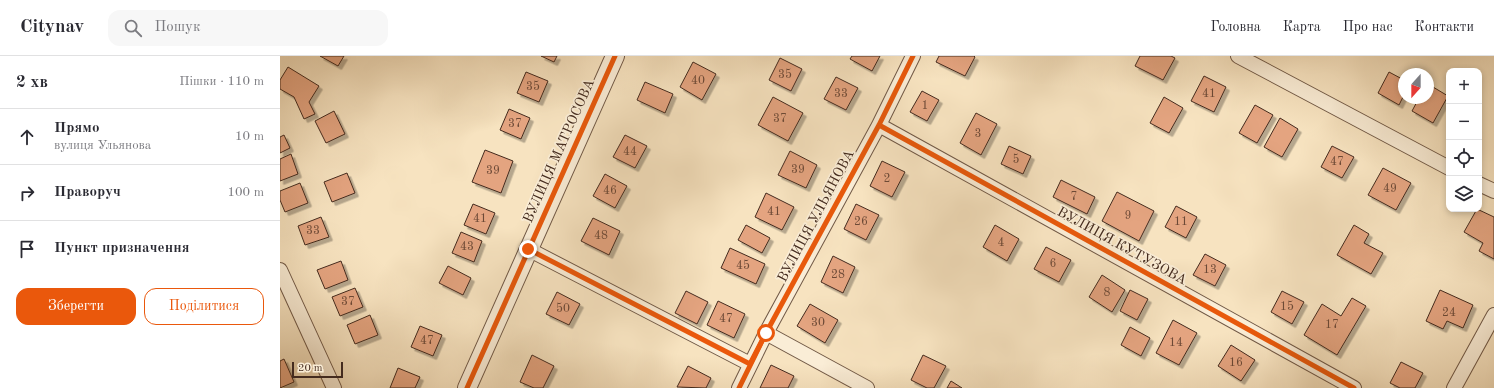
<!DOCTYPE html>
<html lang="uk">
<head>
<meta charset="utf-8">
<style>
	body { margin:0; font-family:"Old Standard TT",serif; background:#f7f7f7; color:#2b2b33 }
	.controls { position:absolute; right:12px; top:12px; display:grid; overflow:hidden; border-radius:8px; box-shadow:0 2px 6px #0003 }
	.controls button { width:36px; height:36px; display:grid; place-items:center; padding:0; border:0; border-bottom:1px solid #e1e1e2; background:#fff; color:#2b2b33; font:20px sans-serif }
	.compass { position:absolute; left:1118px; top:12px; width:36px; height:36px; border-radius:50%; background:#fff; box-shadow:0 2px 6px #0003; rotate:201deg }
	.scale { position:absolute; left:12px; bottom:10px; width:51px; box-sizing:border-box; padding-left:4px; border:2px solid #442b1e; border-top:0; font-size:11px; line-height:14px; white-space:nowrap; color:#442b1e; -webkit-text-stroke:3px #faedd6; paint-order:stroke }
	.stop { position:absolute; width:12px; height:12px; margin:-9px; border:3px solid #ea580c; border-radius:50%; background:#fff }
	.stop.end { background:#ea580c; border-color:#fff; box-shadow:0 1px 4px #0008 }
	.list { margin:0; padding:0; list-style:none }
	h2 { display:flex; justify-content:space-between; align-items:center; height:52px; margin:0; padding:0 16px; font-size:17px }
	h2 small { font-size:13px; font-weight:400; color:#7c7c81 }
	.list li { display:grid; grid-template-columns:26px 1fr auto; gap:12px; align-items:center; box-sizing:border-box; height:56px; padding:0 16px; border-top:1px solid #e1e1e2 }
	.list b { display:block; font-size:15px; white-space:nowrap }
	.list p { margin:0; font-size:13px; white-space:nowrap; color:#7c7c81 }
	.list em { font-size:13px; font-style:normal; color:#7c7c81 }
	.actions { display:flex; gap:8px; padding:12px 16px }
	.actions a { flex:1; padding:9px 0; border:1px solid #ea580c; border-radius:12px; text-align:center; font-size:14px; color:#ea580c }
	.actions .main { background:#ea580c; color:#fff }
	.icon { flex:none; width:22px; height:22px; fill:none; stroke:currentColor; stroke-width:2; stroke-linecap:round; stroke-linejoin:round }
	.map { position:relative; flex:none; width:1214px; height:332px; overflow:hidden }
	header { display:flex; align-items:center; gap:24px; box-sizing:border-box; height:56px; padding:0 20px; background:#fff; border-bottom:1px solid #e1e1e2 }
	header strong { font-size:19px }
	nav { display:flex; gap:22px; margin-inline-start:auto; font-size:14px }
	.search { width:280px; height:36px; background:#f7f7f7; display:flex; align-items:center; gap:10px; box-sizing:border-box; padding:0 14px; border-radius:12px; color:#7c7c81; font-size:15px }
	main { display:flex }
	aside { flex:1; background:#fff }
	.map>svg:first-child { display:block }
</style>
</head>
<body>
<header>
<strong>Citynav</strong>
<div class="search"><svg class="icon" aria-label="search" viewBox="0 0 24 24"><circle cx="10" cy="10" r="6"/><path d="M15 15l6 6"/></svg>Пошук</div>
<nav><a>Головна</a><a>Карта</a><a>Про нас</a><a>Контакти</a></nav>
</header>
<main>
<aside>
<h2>2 хв<small>Пішки · 110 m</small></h2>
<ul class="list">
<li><svg class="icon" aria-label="ahead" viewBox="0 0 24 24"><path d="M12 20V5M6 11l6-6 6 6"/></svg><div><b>Прямо</b><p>вулиця Ульянова</p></div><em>10 m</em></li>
<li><svg class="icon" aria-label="right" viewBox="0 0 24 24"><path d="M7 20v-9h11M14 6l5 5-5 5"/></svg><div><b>Праворуч</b></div><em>100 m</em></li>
<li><svg class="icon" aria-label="arrive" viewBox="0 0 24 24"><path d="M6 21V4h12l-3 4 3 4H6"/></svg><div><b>Пункт призначення</b></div></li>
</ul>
<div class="actions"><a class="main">Зберегти</a><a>Поділитися</a></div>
</aside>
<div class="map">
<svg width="1214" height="332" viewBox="0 0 1214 332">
	<defs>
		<filter id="shadow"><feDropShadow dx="3.5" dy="3.5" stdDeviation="0" flood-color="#0004"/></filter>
	</defs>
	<rect width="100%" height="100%" fill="#f7e3c0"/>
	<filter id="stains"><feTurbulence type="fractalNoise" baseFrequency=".005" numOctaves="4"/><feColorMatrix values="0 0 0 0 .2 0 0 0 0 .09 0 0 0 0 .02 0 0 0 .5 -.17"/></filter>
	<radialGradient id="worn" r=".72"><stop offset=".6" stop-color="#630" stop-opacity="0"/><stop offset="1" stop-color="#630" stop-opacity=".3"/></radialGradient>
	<path fill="#e4a480" stroke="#442b1e" filter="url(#shadow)" d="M40 0H64L58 10Z
		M261 0H277L274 6Z
		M572 0H600L592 15 570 3Z
		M659 0H694L695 1 685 20 656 6Z
		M860 0H891L895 2 883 24 855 10Z
		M500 2 522 13 511 35 489 24Z
		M413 6 436 18 422 44 400 31Z
		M8 11 39 30 29 46 35 58 24 63 14 41 0 33V24Z
		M246 16 268 25 259 46 237 37Z
		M1109 16 1124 24V39L1119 49 1098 37Z
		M924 20 946 31 934 56 911 45Z
		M556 21 578 32 566 54 544 43Z
		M365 26 393 38 385 57 357 44Z
		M1148 28 1168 40 1153 67 1132 55 1139 42H1148Z
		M642 35 659 44 647 65 630 56Z
		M493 41 523 57 508 85 478 69Z
		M884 41 903 52 889 77 870 67Z
		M975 49 993 59 977 87 959 77Z
		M229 53 250 62 241 83 220 74Z
		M54 55 65 78 46 87 35 65Z
		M696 57 717 68 701 99 680 87Z
		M1000 62 1018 73 1002 101 984 91Z
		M4 79 10 92 0 97V81Z
		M345 79 367 90 355 112 333 101Z
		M729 90 751 100 743 118 721 108Z
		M1052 90 1074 101 1062 122 1041 111Z
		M205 94 233 105 221 137 192 126Z
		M510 95 537 109 526 132 498 119Z
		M11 98 18 118 0 125V103Z
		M602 105 625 116 612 141 590 130Z
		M1103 112 1131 127 1116 154 1088 139Z
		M67 117 75 137 52 146 44 126Z
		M325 118 347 130 335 152 313 140Z
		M781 124 815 141 807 158 773 141Z
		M20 127 28 147 5 156 0 144V135Z
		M837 136 874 155 859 185 822 165Z
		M486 137 514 151 502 174 475 161Z
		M193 148 215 157 206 178 184 169Z
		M576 148 599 159 586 184 564 173Z
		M896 150 917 161 906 182 885 171Z
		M1197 153 1214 161V203L1199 195 1203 187 1184 176Z
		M41 161 49 181 25 189 18 170Z
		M313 162 340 175 329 199 301 185Z
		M466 169 490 182 482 197 458 184Z
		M715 169 739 183 727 205 703 191Z
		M1074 169 1089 178 1084 187 1103 197 1091 218 1057 199Z
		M181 176 202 185 194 206 172 197Z
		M766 191 791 204 779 226 754 213Z
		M450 192 485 208 476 228 441 212Z
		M925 198 946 209 935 230 913 219Z
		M553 200 575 211 563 237 541 226Z
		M61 205 68 224 45 233 37 214Z
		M168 210 191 222 183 239 159 227Z
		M822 219 845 234 832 256 809 241Z
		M75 232 83 251 60 260 52 241Z
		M850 234 868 243 857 264 840 255Z
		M1160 234 1193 249 1183 272 1167 265 1163 273 1146 265Z
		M406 235 428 246 417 268 395 257Z
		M1002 235 1024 246 1012 268 991 256Z
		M277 236 300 248 289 269 266 258Z
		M1072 242 1086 250 1057 299 1024 279 1042 248 1061 260Z
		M438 245 465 258 454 282 427 269Z
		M530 248 558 264 545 287 517 270Z
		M90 259 98 279 75 288 67 269Z
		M893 264 917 277 899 309 876 297Z
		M140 270 162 279 153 300 131 291Z
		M850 271 870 282 861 300 841 289Z
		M951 289 975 304 961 325 938 310Z
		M252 299 274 310 263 332H254L240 326Z
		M643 299 666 310 654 332H647L631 324Z
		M4 303 14 326 0 332V305Z
		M1121 306 1143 317 1135 332H1120L1110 327Z
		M491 309 514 320 508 332H480Z
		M408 310 431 322 426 332 397 331Z
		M118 312 140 321 135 332H110Z
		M671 325 682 332H667Z"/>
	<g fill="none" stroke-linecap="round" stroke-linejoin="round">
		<g stroke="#715946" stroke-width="16">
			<path id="minor" d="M958 0 1169 112
				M599 69 1074 332
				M1199 128 1214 135
				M248 193 470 308
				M0 214 54 332
				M486 277 587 332
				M459 332 486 277 599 69 633 0
				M1174 332 1214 259"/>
		</g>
		<g stroke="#715946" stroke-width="20">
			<path id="tertiary" d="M187 332 335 0"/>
		</g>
		<use href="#minor" stroke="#faedd6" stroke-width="14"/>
		<use href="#tertiary" stroke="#faedd6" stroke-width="18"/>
		<g stroke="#faedd6" stroke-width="8">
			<path id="cycleway" d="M599 69 1074 332
				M187 332 335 0
				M459 332 486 277 599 69 633 0"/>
		</g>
		<use href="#cycleway" stroke="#e8590c" stroke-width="5"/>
	</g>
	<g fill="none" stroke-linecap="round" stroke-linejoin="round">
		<path stroke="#ea580c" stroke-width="5" d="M248 193 470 308 486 277"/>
	</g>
	<g text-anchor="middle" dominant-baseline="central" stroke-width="3.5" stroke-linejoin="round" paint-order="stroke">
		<g font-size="12" fill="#6c4936">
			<text x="505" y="19">35</text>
			<text x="418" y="25">40</text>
			<text x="253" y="31">35</text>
			<text x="561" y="38">33</text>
			<text x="929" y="38">41</text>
			<text x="645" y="50">1</text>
			<text x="500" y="63">37</text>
			<text x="235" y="68">37</text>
			<text x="698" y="78">3</text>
			<text x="350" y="96">44</text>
			<text x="736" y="104">5</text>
			<text x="1057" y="106">47</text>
			<text x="518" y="114">39</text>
			<text x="213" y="115">39</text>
			<text x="607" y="123">2</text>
			<text x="1110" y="133">49</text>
			<text x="330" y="135">46</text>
			<text x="794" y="141">7</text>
			<text x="494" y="156">41</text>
			<text x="848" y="160">9</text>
			<text x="200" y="163">41</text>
			<text x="581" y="166">26</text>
			<text x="901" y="166">11</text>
			<text x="33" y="175">33</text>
			<text x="321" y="180">48</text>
			<text x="721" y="187">4</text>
			<text x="187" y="191">43</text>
			<text x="773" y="208">6</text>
			<text x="463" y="210">45</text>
			<text x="930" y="214">13</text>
			<text x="558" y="219">28</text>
			<text x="827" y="237">8</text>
			<text x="68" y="246">37</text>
			<text x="1007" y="251">15</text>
			<text x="283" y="253">50</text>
			<text x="1169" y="257">24</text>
			<text x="446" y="263">47</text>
			<text x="538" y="267">30</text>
			<text x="1052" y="269">17</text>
			<text x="147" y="285">47</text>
			<text x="896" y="287">14</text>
			<text x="956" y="307">16</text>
		</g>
		<g font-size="14" fill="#442b1e" stroke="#faedd6">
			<text transform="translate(279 95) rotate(-66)">ВУЛИЦЯ МАТРОСОВА</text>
			<text transform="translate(536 160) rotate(-62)">ВУЛИЦЯ УЛЬЯНОВА</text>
			<text transform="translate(842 190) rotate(29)">ВУЛИЦЯ КУТУЗОВА</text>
		</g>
	</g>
	<rect width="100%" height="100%" filter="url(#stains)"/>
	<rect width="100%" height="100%" fill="url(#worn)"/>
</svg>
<div class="controls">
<button>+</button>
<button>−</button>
<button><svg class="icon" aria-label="locate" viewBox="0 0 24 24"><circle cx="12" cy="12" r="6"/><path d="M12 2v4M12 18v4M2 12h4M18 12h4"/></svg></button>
<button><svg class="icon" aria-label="layers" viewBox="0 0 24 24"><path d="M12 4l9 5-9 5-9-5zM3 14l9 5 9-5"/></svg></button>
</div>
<svg class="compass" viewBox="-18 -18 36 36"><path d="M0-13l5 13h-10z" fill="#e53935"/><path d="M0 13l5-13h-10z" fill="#7c7c81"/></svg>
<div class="scale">20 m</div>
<div class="stop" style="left:486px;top:277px"></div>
<div class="stop end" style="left:248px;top:193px"></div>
</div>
</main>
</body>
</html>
